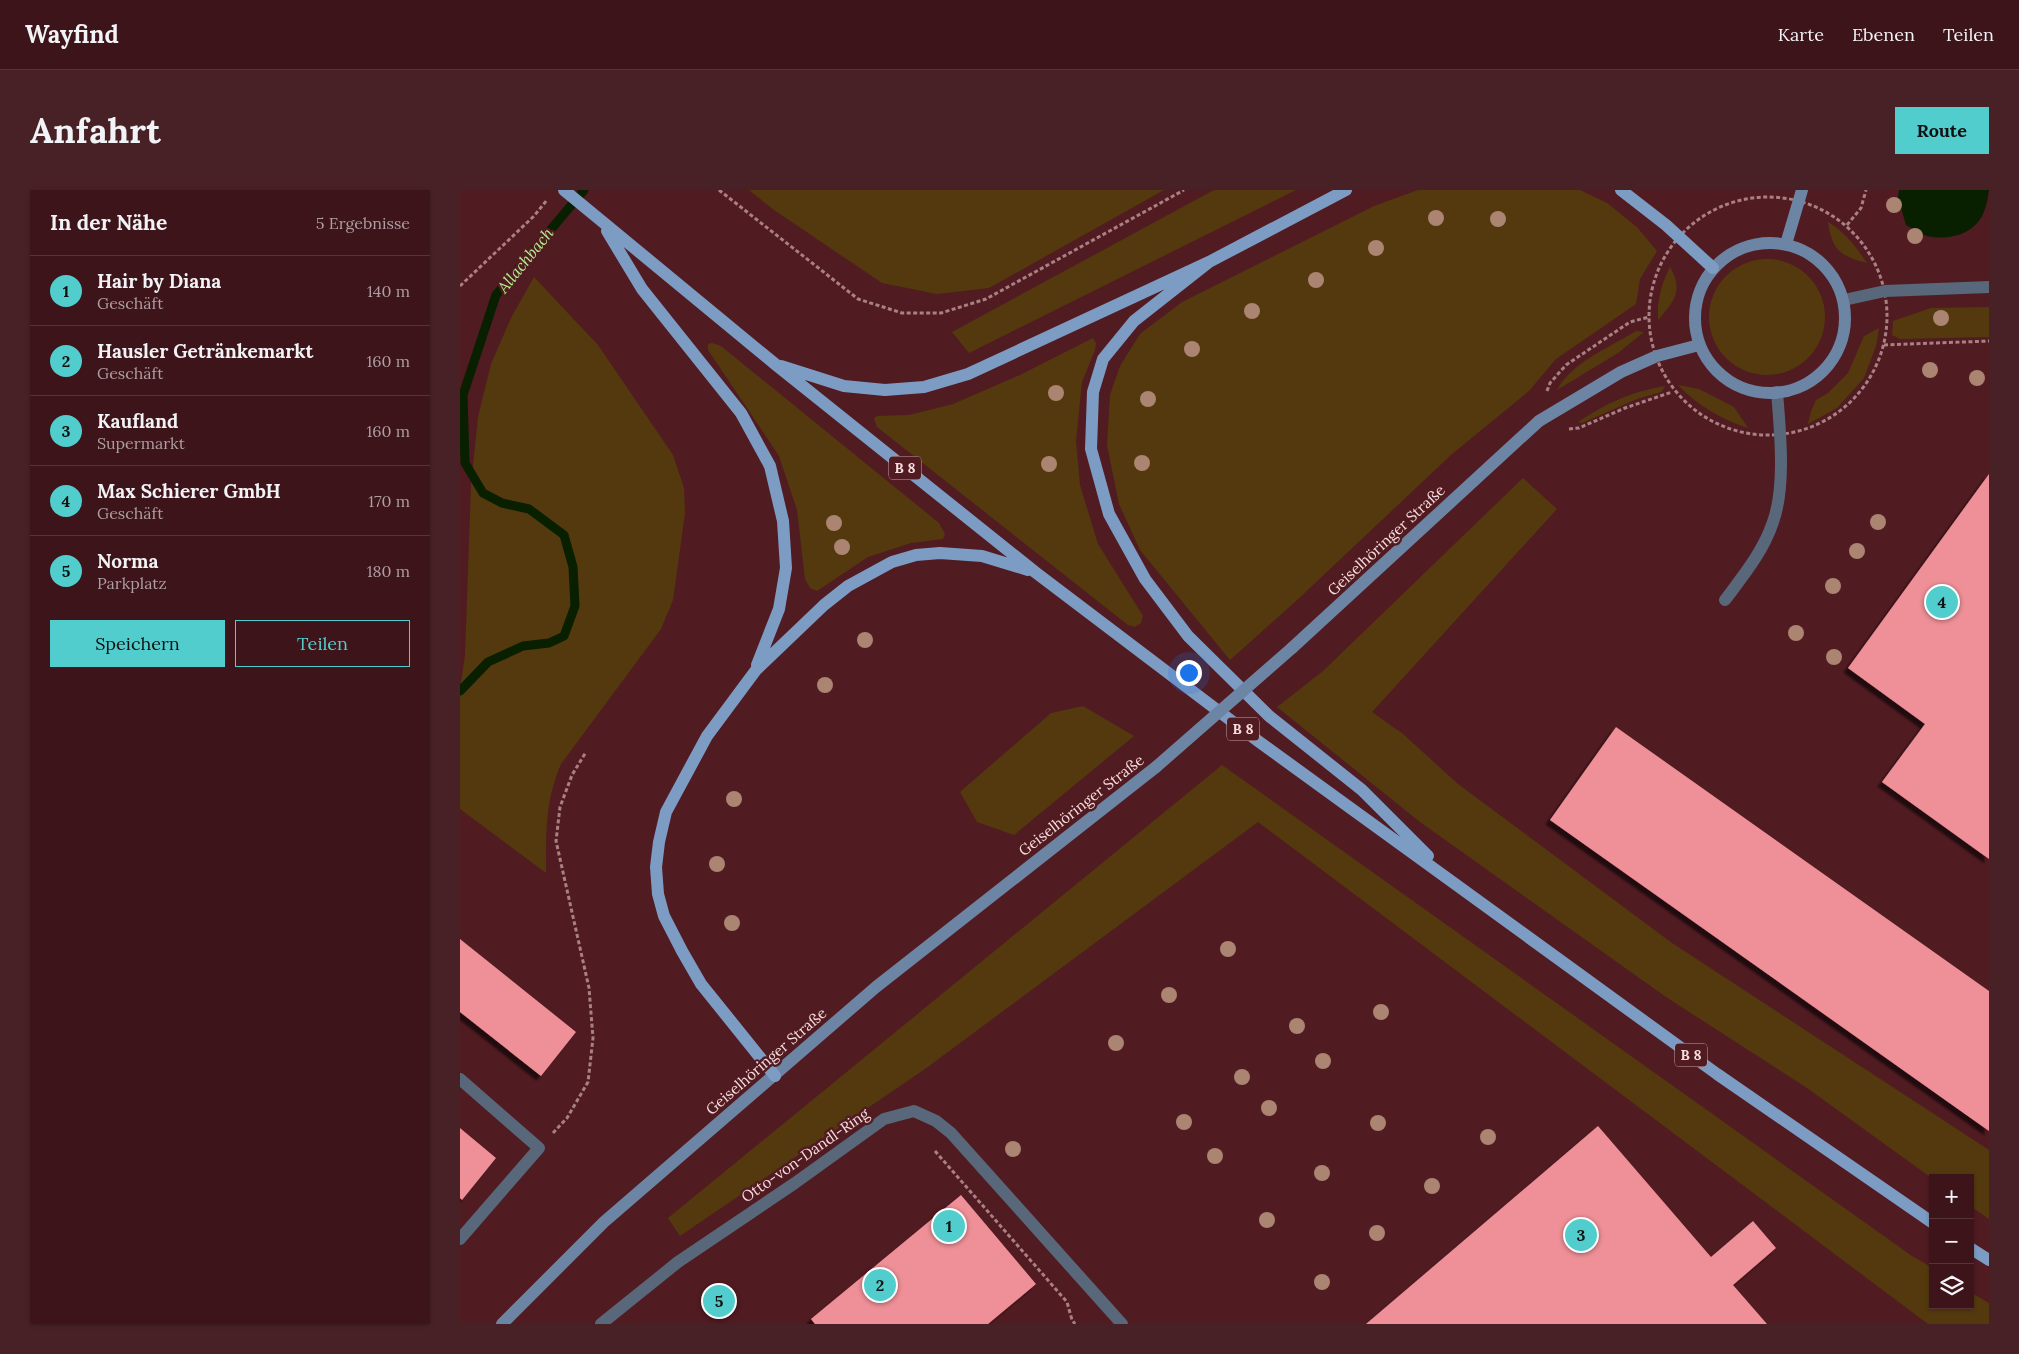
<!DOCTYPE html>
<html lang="de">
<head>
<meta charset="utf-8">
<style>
	body { margin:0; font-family:Lora,serif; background:#482127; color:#f1f3f6 }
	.controls { position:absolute; right:15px; bottom:15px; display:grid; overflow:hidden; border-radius:0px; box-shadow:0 1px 4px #0004 }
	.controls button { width:45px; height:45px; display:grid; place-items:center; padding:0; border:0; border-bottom:1px solid #563339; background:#3d141a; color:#f1f3f6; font:25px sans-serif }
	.you { position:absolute; left:728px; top:482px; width:18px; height:18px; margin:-12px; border:4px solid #fff; border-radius:50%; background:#1a73e8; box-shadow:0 0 0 8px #1a73e833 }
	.badge { display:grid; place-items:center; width:32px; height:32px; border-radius:50%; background:#52cdcd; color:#111; font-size:16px; font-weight:700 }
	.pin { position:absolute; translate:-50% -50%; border:2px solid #fff; box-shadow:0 1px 5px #0006 }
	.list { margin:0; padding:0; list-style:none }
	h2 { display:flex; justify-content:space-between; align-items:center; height:65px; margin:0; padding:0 20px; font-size:21px }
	h2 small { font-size:16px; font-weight:400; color:#ad9ea2 }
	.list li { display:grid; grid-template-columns:32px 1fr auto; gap:15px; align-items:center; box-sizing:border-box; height:70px; padding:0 20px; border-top:1px solid #563339 }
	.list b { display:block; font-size:19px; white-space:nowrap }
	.list p { margin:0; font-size:16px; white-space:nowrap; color:#ad9ea2 }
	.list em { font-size:16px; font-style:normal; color:#ad9ea2 }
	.actions { display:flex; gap:10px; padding:15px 20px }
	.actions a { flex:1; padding:11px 0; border:1px solid #52cdcd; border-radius:0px; text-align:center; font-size:18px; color:#52cdcd }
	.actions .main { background:#52cdcd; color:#111 }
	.icon { flex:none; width:28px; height:28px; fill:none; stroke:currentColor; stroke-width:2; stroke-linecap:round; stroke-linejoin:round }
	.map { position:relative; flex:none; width:1529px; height:1134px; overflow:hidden; border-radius:0px }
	header { display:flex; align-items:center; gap:30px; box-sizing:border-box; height:70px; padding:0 25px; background:#3d141a; border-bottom:1px solid #563339 }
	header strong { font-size:24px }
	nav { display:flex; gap:28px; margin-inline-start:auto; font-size:18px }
	.intro { display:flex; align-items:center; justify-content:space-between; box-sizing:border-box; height:120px; padding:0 30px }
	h1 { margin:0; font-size:35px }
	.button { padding:12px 22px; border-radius:0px; background:#52cdcd; color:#111; font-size:18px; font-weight:700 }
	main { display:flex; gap:30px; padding:0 30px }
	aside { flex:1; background:#3d141a; border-radius:0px; box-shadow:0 1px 4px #0004 }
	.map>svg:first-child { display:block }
</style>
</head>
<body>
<header>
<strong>Wayfind</strong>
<nav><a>Karte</a><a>Ebenen</a><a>Teilen</a></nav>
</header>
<div class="intro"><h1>Anfahrt</h1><a class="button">Route</a></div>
<main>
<aside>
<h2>In der Nähe<small>5 Ergebnisse</small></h2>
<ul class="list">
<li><span class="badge">1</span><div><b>Hair by Diana</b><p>Geschäft</p></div><em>140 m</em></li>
<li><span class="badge">2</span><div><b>Hausler Getränkemarkt</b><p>Geschäft</p></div><em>160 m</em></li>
<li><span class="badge">3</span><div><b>Kaufland</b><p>Supermarkt</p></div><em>160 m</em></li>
<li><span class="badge">4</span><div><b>Max Schierer GmbH</b><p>Geschäft</p></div><em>170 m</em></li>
<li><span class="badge">5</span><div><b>Norma</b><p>Parkplatz</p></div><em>180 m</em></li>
</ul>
<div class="actions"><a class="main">Speichern</a><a>Teilen</a></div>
</aside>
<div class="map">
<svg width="1529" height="1134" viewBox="0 0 1529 1134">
	<defs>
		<filter id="shadow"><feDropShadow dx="-4.5" dy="4.5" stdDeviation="1" flood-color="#0009"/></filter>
	</defs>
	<rect width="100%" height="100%" fill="#511b22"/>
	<path fill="#54390f" d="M289 0H704L529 98 477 104 422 93 314 20Z
		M754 0H836L509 163 492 142Z
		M958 0H1120L1147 13 1177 37 1197 61 1180 89 1176 114 1096 169 1069 201 992 264 836 411 770 470 680 360 659 314 647 255 650 205 660 176 680 144 722 112 914 16Z
		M1368 32C1385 42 1396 57 1407 73 1380 66 1372 60 1368 32Z
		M1249 127a58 58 0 1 1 116 0a58 58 0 1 1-116 0Z
		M1210 77C1224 101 1214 111 1198 130 1197 110 1201 95 1210 77Z
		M74 87 138 155 213 265 224 298 225 323 213 410 201 439 101 574C85 611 86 643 86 683L0 619V499L5 465 11 295 18 227 31 174 51 128Z
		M1529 117V147L1440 149 1432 145 1433 131 1471 118Z
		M1419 138 1416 156 1404 188 1377 218 1348 234 1351 221 1356 210 1368 203 1388 183 1404 146Z
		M1176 141 1184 142 1158 163 1097 200C1113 171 1149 158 1176 141Z
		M633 148 636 153 635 160 622 192 616 251 620 295 638 354 683 426 681 433 675 437 668 435 417 237 414 228 417 226 449 225 493 214 560 185Z
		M252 153 261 156 479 333 485 344 483 349 451 353 408 367 357 401 350 398 345 389 337 320 319 266 248 160V154Z
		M1218 195 1239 199 1274 217 1288 238C1261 229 1238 216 1218 195Z
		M1205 196 1201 202 1177 209 1122 233 1118 232C1147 213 1170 202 1205 196Z
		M1063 288 1097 319 912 522 943 544 998 594 1212 753 1529 960V1029L1510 1016V988L1473 989 1347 898 1206 807 960 632 817 517 863 481Z
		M623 516 674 546 554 645 517 632 500 602 591 523Z
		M762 575 1452 1066 1473 1078V1115H1510V1102L1529 1113V1134H1468L798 632 465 879 220 1046 208 1028Z"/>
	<path fill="#081f00" d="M1439 0H1529C1528 6 1527 13 1525 19 1517 44 1490 51 1467 46 1460 44 1452 38 1446 35L1438 7Z"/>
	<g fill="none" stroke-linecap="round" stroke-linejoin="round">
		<path stroke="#081f00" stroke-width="9" d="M0 501 28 472 63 456 89 453 104 446 115 416 113 377 104 345 69 319 42 313 23 303 5 273 3 205 36 105 124 0"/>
	</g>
	<path fill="#ef9098" filter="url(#shadow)" d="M1529 284V669L1422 592 1465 534 1388 478Z
		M1156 537 1529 801V941L1090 630Z
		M0 749 116 842 81 886 0 822Z
		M1138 936 1251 1067 1293 1031 1316 1058 1273 1095 1307 1134H906Z
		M0 938 36 968 2 1010 0 1008Z
		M501 1005 576 1094 528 1134H355L351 1129Z"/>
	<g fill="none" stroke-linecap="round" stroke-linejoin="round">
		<path stroke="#a98084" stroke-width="3" stroke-dasharray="4 2.5" stroke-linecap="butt" d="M259 0 398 109 442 123H481L526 109 724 0
			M1189 126a119 119 0 1 1 238 0a119 119 0 1 1-238 0Z
			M1387 35 1401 18 1406 0
			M0 96 74 26 87 10
			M1424 155 1529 151
			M1087 201 1090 193 1106 175 1170 132 1189 127
			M1109 239 1119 238 1165 218 1212 202
			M93 943 107 928 128 892 133 848 129 798 96 651 100 617 112 585 126 562
			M475 961 607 1112 612 1130 615 1134"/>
		<path stroke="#58677a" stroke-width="12" d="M0 889 79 958 0 1049"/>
		<path stroke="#58677a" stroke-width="12" d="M1384 110 1425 101 1529 97
			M1265 410C1283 386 1303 362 1313 332 1326 296 1320 241 1317 202
			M141 1134 218 1072 335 993 424 929 454 921 476 931 491 943 662 1134"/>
		<path stroke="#6d85a4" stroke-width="12" d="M1235 128a75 75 0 1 1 150 0a75 75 0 1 1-150 0Z
			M1326 54 1342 0
			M832 458 1079 231 1161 182 1197 166 1239 155
			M42 1134 144 1032 416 797 696 577"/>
		<path stroke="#7d9cc4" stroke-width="12" d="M104 0 315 174 575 382 798 551 1257 884 1473 1033
			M1161 0 1206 35 1253 78
			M147 41 182 99 281 223 310 276 323 331 326 378 319 419 297 475
			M749 72 674 131 643 169 633 202 631 259 649 324 685 389 728 446 809 526 902 600 968 666
			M321 176 384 196 425 200 464 197 508 184 749 72 886 0
			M315 886 241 794 222 761 204 726 198 704 196 677 199 652 206 622 247 546 296 480 364 415 388 396 432 372 456 365 480 363 522 366 568 380
			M1510 1058 1529 1070"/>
		<path stroke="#6d85a4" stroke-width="12" d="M696 577 832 458"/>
	</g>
	<g fill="#ab8472">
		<circle cx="1434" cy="15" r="8"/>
		<circle cx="976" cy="28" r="8"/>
		<circle cx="1038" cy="29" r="8"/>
		<circle cx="1455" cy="46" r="8"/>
		<circle cx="916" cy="58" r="8"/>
		<circle cx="856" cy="90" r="8"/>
		<circle cx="792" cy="121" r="8"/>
		<circle cx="1481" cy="128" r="8"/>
		<circle cx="732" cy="159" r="8"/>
		<circle cx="1470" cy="180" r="8"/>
		<circle cx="1517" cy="188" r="8"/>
		<circle cx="596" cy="203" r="8"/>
		<circle cx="688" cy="209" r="8"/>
		<circle cx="682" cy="273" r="8"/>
		<circle cx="589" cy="274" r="8"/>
		<circle cx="1418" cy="332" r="8"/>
		<circle cx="374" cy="333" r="8"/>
		<circle cx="382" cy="357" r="8"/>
		<circle cx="1397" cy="361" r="8"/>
		<circle cx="1373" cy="396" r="8"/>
		<circle cx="1336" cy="443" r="8"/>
		<circle cx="405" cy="450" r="8"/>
		<circle cx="1374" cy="467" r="8"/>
		<circle cx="365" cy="495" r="8"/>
		<circle cx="274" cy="609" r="8"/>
		<circle cx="257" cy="674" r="8"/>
		<circle cx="272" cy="733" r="8"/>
		<circle cx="768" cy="759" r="8"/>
		<circle cx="709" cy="805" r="8"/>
		<circle cx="921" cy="822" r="8"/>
		<circle cx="837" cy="836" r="8"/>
		<circle cx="656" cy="853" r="8"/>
		<circle cx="863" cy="871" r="8"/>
		<circle cx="782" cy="887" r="8"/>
		<circle cx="809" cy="918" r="8"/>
		<circle cx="724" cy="932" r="8"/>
		<circle cx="918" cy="933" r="8"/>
		<circle cx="1028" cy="947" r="8"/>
		<circle cx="553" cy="959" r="8"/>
		<circle cx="755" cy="966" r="8"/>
		<circle cx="862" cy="983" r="8"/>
		<circle cx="972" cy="996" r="8"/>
		<circle cx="807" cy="1030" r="8"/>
		<circle cx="917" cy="1043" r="8"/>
		<circle cx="862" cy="1092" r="8"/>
	</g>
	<g text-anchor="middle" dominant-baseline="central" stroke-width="5" stroke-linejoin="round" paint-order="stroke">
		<g fill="#511b22" stroke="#c7a3a6" stroke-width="1">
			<rect x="429" y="266.5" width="32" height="23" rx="4"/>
			<rect x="767" y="527.5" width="32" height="23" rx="4"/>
			<rect x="1215" y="853.5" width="32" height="23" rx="4"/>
		</g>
		<g font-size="14" font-weight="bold" fill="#faddde">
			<text x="445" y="278">B 8</text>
			<text x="783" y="539">B 8</text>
			<text x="1231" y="865">B 8</text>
		</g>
		<g font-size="15" fill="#faddde" stroke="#511b22">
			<text transform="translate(926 350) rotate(-43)">Geiselhöringer Straße</text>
			<text transform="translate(621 615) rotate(-38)">Geiselhöringer Straße</text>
			<text transform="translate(306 871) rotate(-41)">Geiselhöringer Straße</text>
			<text transform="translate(345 965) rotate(-35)">Otto-von-Dandl-Ring</text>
		</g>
		<g font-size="16" font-style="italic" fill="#b3f28e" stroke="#511b22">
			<text transform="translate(65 70) rotate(-51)">Allachbach</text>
		</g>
	</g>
</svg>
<div class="controls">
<button>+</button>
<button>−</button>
<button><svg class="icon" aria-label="layers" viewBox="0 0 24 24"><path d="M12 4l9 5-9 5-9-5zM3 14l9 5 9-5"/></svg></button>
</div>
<div class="you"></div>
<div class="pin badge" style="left:489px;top:1036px">1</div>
<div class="pin badge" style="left:420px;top:1095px">2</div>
<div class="pin badge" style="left:1121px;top:1045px">3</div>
<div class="pin badge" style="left:1482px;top:412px">4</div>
<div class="pin badge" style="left:259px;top:1111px">5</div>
</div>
</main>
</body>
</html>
